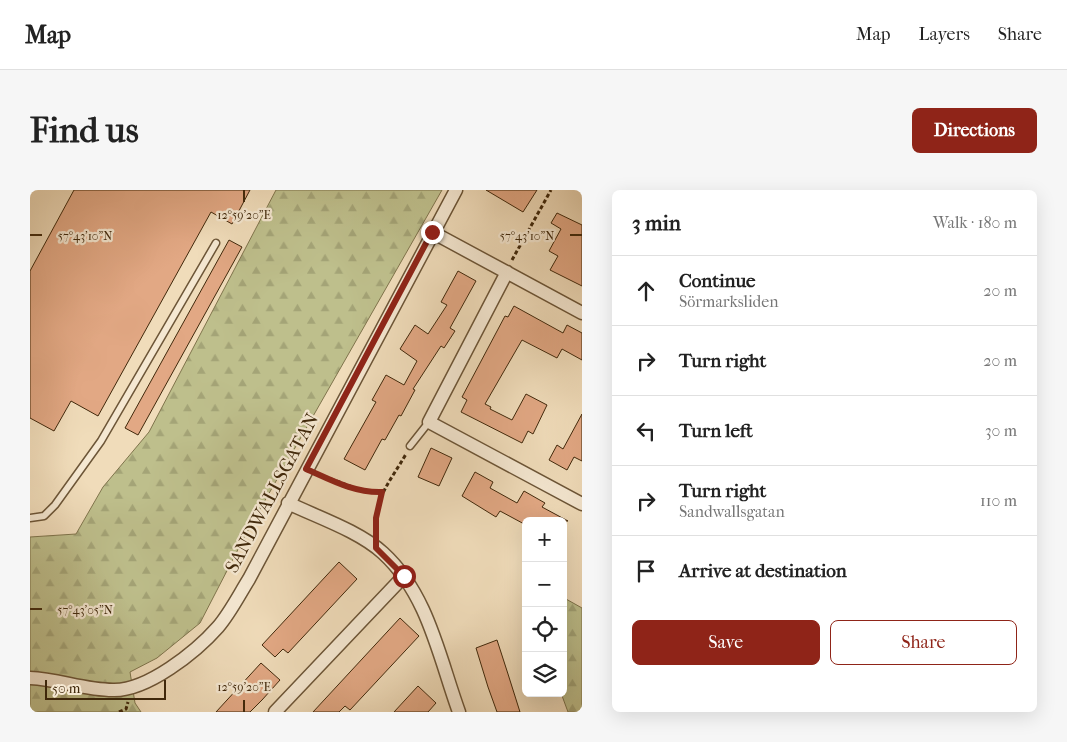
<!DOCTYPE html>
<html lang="en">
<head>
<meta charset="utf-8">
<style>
	body { margin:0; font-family:"IM FELL French Canon",serif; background:#f6f6f6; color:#222 }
	.controls { position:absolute; right:15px; bottom:15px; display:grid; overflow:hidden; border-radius:8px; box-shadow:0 5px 20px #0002 }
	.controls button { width:45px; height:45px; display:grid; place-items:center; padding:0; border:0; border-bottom:1px solid #e0e0e0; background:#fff; color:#222; font:25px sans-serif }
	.scale { position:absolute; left:15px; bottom:12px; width:121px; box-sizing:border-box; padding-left:5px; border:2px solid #40280b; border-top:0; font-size:14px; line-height:18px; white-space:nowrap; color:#40280b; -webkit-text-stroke:4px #f5e8d2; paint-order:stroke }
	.stop { position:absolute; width:15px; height:15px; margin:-11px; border:4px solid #8f2418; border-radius:50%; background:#fff }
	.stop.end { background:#8f2418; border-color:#fff; box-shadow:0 1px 5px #0008 }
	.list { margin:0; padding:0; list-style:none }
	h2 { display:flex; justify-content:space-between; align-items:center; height:65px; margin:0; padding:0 20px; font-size:21px }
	h2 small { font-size:16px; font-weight:400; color:#767676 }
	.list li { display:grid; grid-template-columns:32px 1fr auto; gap:15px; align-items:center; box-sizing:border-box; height:70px; padding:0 20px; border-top:1px solid #e0e0e0 }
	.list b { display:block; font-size:19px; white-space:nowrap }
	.list p { margin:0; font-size:16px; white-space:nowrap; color:#767676 }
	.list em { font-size:16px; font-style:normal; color:#767676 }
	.actions { display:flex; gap:10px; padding:15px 20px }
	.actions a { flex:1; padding:11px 0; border:1px solid #8f2418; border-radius:8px; text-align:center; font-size:18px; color:#8f2418 }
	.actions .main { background:#8f2418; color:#fff }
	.icon { flex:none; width:28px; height:28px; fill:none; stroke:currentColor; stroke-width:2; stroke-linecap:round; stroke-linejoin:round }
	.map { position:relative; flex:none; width:552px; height:522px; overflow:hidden; border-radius:8px }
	header { display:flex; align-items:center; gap:30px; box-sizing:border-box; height:70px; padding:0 25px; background:#fff; border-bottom:1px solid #e0e0e0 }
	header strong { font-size:24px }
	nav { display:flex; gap:28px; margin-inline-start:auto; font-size:18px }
	.intro { display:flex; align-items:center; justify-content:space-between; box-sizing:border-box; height:120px; padding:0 30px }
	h1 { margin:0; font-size:35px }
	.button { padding:12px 22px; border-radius:8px; background:#8f2418; color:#fff; font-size:18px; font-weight:700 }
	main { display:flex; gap:30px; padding:0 30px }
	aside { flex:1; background:#fff; border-radius:8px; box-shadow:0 5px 20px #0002 }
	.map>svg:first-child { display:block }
</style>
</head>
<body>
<header>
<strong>Map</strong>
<nav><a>Map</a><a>Layers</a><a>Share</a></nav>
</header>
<div class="intro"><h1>Find us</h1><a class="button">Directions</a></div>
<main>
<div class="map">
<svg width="552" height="522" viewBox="0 0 552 522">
	<defs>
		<pattern id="forest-firs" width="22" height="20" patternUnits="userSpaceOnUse" patternTransform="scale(1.25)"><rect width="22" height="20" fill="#bebf8c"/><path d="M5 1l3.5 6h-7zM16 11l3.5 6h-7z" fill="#a4a477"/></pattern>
	</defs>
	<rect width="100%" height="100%" fill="#f0dcba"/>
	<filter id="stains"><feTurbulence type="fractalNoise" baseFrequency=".004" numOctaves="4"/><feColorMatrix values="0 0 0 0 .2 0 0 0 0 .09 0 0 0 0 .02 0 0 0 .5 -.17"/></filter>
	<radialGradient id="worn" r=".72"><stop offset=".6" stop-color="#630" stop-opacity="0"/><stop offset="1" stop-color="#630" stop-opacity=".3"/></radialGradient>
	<path fill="url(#forest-firs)" stroke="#7f744c" d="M246 0H412L217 342 170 433 127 468 100 482 105 513 111 522H0V347L46 344 73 297 119 242Z
		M536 409 552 418V522H538L531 503H533V411Z"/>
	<path fill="#e2a884" stroke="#40280b" d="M44 0H220L202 34 181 22 68 226 41 211 24 241 0 228V81Z
		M456 0H507L493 22Z
		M527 23 552 35V96L520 80 528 66 519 61 531 39 521 33Z
		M199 50 212 57 108 245 95 238Z
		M428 81 446 91 420 138 425 141 414 158 411 156 383 199 385 200 371 226 369 225 355 250 352 249 335 280 314 269 346 212 342 210 356 185 374 195 387 171 370 159 385 135 398 144 417 115 411 112Z
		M484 116 533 143 537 135 552 143V170L532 159 527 168 492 150 455 214 461 217 460 219 482 230 496 204 517 215 503 244 498 241 492 253 431 222 437 210 432 207 475 126 478 127Z
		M552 224V271L544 267 537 280 519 270 527 255 533 259Z
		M401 258 422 268 409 296 388 287Z
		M445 282 463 292 460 298 487 313 494 301 515 313 512 317 538 331H496V335L470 321 466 327 432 306Z
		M309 372 327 389 258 463 253 459 245 467 232 455Z
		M370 428 389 446 320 520 315 516 309 522H283Z
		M467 450 478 484 490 522H467L458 497 446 458Z
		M231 473 250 490 232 510 220 522H186Z
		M388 496 406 513 398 522H364Z"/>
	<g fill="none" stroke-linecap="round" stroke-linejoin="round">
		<g stroke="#6c5537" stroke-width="9">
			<path id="lane" d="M380 256 399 232
				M0 328 14 326 25 315 71 251 186 53"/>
		</g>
		<g stroke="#6c5537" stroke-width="15">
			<path id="street" d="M402 42 552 123
				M477 82 399 232 552 314
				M258 313C287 327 329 341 353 363 398 404 409 467 429 522
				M0 488C28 489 54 500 83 500 117 501 166 462 188 437 200 423 209 405 219 389L426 0
				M245 522 374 386"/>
		</g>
		<path stroke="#40280b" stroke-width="3" stroke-dasharray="4 2.5" stroke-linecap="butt" d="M482 70 521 0
			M288 284 336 302H352
			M346 340C345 306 360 292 376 264
			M89 522 96 519 98 512"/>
		<use href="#lane" stroke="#f5e8d2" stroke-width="6"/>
		<use href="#street" stroke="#f5e8d2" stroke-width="12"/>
	</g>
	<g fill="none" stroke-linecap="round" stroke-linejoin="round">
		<path stroke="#8f2418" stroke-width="6" d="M374 386 346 358V328L352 302C324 303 301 290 276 279L402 42"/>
	</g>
	<path fill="none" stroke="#40280b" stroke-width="2" d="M214 0V12M0 45H12M540 45H552M0 419H12M214 510V522"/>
	<g text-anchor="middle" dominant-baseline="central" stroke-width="4.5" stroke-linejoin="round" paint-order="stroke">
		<g font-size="19" fill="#40280b" stroke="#f5e8d2">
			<text transform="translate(242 303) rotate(-62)">SANDWALLSGATAN</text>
		</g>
	</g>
	<g font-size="12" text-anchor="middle" fill="#40280b" stroke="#f5e8d2" stroke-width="4.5" stroke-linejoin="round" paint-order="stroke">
		<text x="214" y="29">12°59'20"E</text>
		<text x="55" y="50">57°43'10"N</text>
		<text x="497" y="50">57°43'10"N</text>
		<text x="55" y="424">57°43'05"N</text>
		<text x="214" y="501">12°59'20"E</text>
	</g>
	<rect width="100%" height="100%" filter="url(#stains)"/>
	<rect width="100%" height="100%" fill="url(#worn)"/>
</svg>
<div class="controls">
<button>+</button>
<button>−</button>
<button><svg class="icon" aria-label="locate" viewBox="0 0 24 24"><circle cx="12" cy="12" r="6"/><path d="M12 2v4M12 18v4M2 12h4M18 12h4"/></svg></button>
<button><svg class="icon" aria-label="layers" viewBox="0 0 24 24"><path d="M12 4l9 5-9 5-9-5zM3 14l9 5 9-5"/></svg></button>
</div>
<div class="scale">50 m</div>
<div class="stop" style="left:374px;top:386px"></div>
<div class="stop end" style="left:402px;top:42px"></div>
</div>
<aside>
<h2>3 min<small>Walk · 180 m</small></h2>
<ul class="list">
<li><svg class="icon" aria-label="ahead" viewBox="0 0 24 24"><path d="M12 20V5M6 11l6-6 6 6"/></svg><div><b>Continue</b><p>Sörmarksliden</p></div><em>20 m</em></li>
<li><svg class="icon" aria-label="right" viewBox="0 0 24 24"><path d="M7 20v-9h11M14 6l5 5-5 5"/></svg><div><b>Turn right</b></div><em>20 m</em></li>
<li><svg class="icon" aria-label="left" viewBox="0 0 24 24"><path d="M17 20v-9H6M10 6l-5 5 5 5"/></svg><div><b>Turn left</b></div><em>30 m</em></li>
<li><svg class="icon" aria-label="right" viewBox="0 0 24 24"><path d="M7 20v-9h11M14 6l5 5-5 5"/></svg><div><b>Turn right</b><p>Sandwallsgatan</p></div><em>110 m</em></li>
<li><svg class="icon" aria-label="arrive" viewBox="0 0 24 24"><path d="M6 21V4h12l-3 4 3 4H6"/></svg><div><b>Arrive at destination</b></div></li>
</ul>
<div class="actions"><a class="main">Save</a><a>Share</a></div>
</aside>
</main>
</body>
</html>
